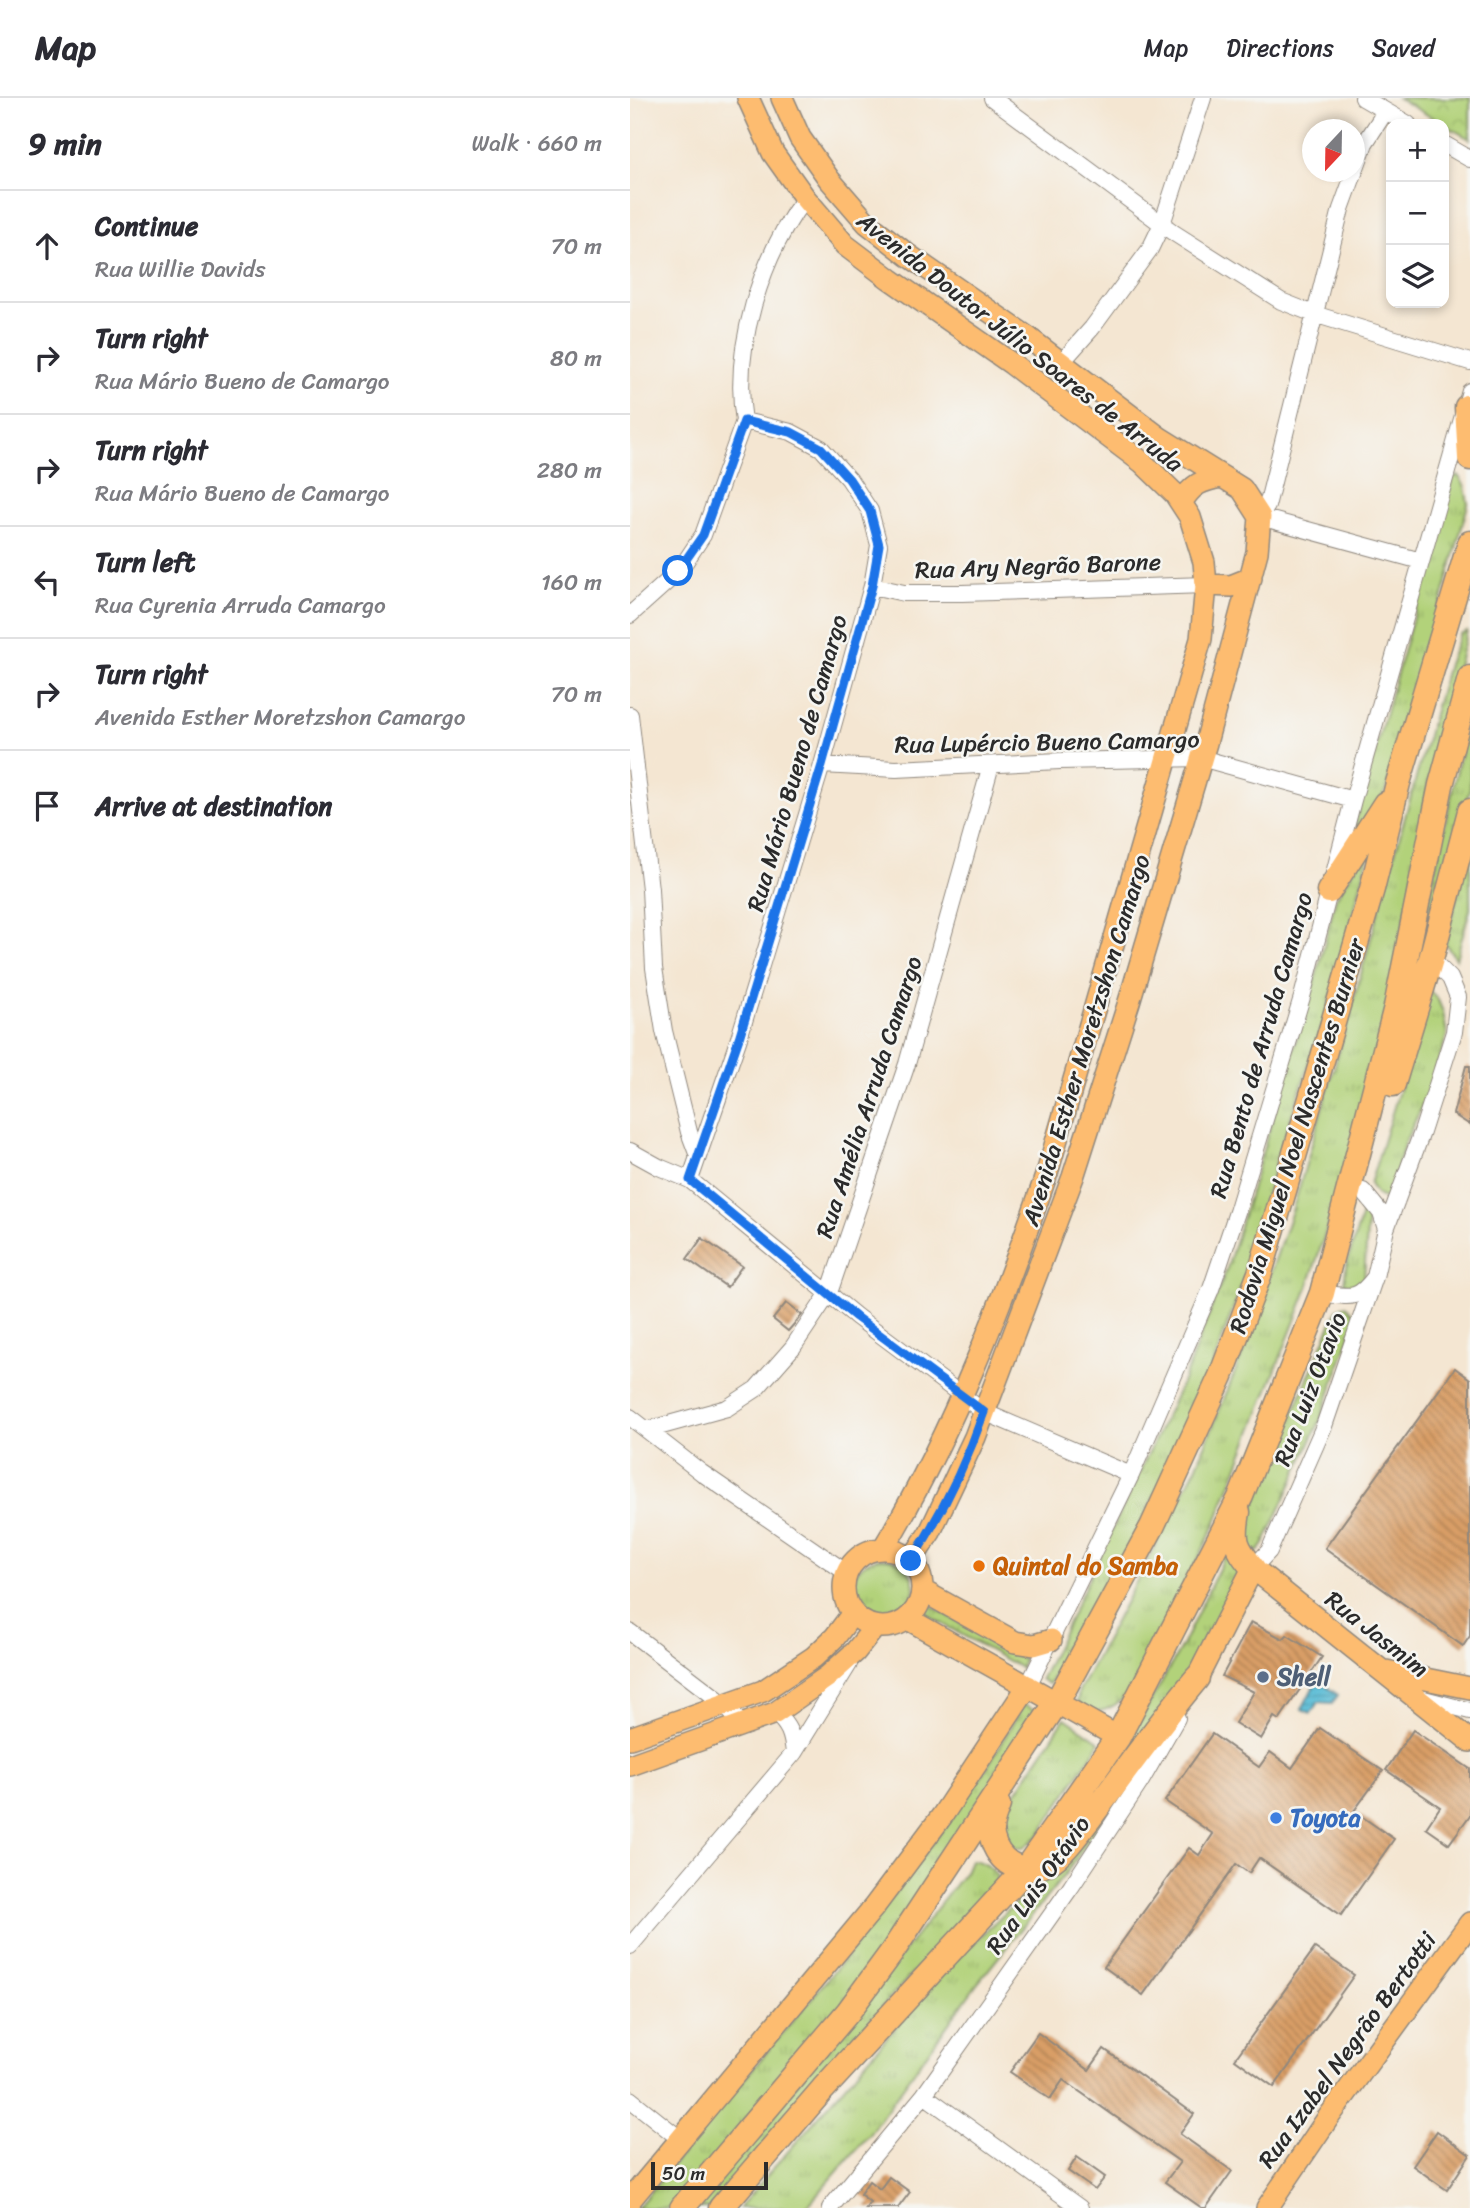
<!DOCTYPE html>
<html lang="en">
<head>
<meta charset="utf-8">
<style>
	body { margin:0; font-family:Sriracha,sans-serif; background:#f7f7f7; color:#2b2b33 }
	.controls { position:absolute; right:21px; top:21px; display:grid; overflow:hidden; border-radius:14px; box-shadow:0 4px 10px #0003 }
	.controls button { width:63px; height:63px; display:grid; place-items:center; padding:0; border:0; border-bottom:2px solid #e1e1e2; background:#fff; color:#2b2b33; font:35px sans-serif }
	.compass { position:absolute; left:672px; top:21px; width:63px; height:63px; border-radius:50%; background:#fff; box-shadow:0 4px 10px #0003; rotate:202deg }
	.scale { position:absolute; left:21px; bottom:18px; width:117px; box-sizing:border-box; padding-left:7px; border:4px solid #2b2b2b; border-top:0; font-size:19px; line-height:24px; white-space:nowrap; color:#2b2b2b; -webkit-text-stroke:5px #f6f6f2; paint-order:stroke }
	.stop { position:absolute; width:21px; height:21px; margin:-16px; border:5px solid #1a73e8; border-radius:50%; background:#fff }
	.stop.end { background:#1a73e8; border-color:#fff; box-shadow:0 2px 7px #0008 }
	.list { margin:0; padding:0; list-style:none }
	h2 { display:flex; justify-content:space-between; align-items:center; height:91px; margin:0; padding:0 28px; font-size:30px }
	h2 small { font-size:23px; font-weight:400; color:#7c7c81 }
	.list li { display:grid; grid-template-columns:46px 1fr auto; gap:21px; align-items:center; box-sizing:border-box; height:112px; padding:0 28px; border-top:2px solid #e1e1e2 }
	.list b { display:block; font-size:26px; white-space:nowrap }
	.list p { margin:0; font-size:23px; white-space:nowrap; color:#7c7c81 }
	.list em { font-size:23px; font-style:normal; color:#7c7c81 }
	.icon { flex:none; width:38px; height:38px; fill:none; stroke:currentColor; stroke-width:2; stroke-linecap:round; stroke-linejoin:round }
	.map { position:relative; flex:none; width:840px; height:2110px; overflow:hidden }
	header { display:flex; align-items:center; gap:42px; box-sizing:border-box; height:98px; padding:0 35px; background:#fff; border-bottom:2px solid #e1e1e2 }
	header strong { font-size:33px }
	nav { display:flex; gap:38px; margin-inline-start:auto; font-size:24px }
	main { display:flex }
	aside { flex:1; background:#fff }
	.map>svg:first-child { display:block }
</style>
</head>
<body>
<header>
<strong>Map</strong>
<nav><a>Map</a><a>Directions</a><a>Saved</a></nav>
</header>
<main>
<aside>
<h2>9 min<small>Walk · 660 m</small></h2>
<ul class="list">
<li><svg class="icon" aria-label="ahead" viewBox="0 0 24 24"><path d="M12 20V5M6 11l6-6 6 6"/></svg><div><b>Continue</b><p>Rua Willie Davids</p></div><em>70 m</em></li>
<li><svg class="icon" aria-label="right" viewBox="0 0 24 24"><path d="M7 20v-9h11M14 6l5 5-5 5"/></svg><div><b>Turn right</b><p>Rua Mário Bueno de Camargo</p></div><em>80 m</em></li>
<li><svg class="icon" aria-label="right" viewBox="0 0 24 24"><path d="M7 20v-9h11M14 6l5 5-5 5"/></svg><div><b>Turn right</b><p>Rua Mário Bueno de Camargo</p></div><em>280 m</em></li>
<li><svg class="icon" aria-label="left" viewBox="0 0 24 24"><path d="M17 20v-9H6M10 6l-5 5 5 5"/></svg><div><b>Turn left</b><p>Rua Cyrenia Arruda Camargo</p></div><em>160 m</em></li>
<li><svg class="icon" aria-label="right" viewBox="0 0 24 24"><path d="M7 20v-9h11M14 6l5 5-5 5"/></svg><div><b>Turn right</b><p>Avenida Esther Moretzshon Camargo</p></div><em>70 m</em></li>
<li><svg class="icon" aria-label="arrive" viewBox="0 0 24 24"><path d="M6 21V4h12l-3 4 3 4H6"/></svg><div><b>Arrive at destination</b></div></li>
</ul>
</aside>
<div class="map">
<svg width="840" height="2110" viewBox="0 0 840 2110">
	<defs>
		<pattern id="grass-tufts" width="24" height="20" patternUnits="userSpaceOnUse" patternTransform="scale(1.75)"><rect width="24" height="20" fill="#b2d27a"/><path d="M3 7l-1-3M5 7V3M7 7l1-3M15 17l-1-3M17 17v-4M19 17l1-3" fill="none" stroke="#99b46a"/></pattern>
		<pattern id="park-crowns" width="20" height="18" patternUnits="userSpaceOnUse" patternTransform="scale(1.75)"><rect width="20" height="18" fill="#b2d27a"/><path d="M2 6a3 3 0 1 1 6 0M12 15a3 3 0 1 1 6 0" fill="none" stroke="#99b46a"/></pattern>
		<pattern id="water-rules" width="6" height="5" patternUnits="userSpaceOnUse" patternTransform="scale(1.75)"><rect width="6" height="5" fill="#58bcd6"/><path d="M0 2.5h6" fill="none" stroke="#4999ae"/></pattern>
		<pattern id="building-back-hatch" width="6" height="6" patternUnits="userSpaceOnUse" patternTransform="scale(1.75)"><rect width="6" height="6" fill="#d99e66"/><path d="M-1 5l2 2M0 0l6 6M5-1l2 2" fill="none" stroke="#b08154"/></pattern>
	</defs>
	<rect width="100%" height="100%" fill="#f6f6f2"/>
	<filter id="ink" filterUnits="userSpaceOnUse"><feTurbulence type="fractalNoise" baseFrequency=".0143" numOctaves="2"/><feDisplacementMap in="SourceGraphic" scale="14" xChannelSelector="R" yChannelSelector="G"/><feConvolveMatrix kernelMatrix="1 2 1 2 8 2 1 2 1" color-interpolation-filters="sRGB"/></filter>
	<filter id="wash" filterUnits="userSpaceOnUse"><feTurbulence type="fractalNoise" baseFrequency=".00686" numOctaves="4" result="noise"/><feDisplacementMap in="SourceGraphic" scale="28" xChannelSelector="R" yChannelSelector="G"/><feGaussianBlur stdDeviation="1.57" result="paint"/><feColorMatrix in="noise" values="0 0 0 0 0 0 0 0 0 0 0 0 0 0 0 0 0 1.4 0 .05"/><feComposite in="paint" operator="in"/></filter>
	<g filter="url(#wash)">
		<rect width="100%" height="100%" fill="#f4e6d2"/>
		<path fill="url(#grass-tufts)" stroke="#6e7e52" stroke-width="2" d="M829 378 835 389 838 406 812 502 773 624 756 692 720 752 729 709 823 379Z
			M837 533 798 686 781 787 753 929 720 1059 675 1197 583 1431 501 1594C487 1606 478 1614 460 1614L447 1604 449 1593 566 1370 616 1247 665 1104 719 919 818 566 830 536Z
			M840 612V690L801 827 794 824Z
			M742 744 698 910 646 1063 625 1149 575 1289 538 1371 496 1454 419 1586 411 1581 552 1285 597 1171 689 868 706 800Z
			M840 749V811L826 861 815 845Z
			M798 891 808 902 813 914 817 937 798 996 774 1046 759 1102 747 1097 740 1086 786 938Z
			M733 1113 738 1115 734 1182 723 1187 714 1186 716 1169Z
			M716 1207 727 1218 690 1323 634 1446 629 1453 621 1454 614 1431 707 1212Z
			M597 1454 611 1479 544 1599 508 1648 498 1643 552 1548Z
			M222 1491a31 31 0 1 1 62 0a31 31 0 1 1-62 0Z
			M295 1504 394 1562 391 1570 290 1513Z
			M394 1606 410 1615 245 1867 43 2110H7L216 1859 348 1685Z
			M435 1620 470 1644 408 1738 393 1750 377 1749 370 1736 372 1716Z
			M475 1714 473 1723 436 1775 347 1886 238 2038 176 2110H109L320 1867 416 1777Z
			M340 1762C354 1763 362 1769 368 1781L261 1899 79 2110H65L247 1888 335 1774Z"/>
		<path fill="url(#park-crowns)" stroke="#6e7e52" stroke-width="2" d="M768 0H840V41Z"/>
		<path fill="url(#water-rules)" stroke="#427480" stroke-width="2" d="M687 1582 708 1597 702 1605 688 1604 681 1615 672 1611Z"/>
		<g id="blocks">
			<path fill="url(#building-back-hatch)" d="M836 968H840V1027L823 1016Z
				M72 1140 112 1168 97 1189 57 1161Z
				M156 1205 172 1217 158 1233 143 1221Z
				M825 1270 840 1281V1538L833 1548 695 1450Z
				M621 1524 653 1541 657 1537 692 1559 649 1622 644 1619 631 1641 605 1625 624 1594 592 1578Z
				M690 1630 753 1673 724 1713 764 1741 711 1817 629 1760 619 1775 606 1766 513 1897 474 1869 559 1750 569 1757 583 1736 535 1703 582 1636 629 1669 640 1654 662 1670Z
				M783 1632 840 1671V1717L819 1746 796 1730 810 1709 756 1672Z
				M685 1850 724 1877 644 1989 605 1961Z
				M408 1935 459 1972 474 1951 564 2016 550 2036 602 2073 576 2110H572L535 2084 550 2064 433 1982 420 2001 380 1974Z
				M807 2033 840 2057 817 2092 783 2068Z
				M447 2059 475 2079 465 2092 438 2073Z
				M259 2079 280 2094 268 2110H236L240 2104 230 2096 239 2083 250 2091Z"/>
		</g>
	</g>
	<g filter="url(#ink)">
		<use href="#blocks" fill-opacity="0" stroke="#90887e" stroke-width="2"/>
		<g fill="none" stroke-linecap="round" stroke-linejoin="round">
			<g stroke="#90887e" stroke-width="18">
				<path id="minor" d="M362 0 544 135 651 203 684 216 840 264
					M733 0 778 26
					M755 14 735 45 711 111 637 408 630 419 791 463
					M814 46 840 61
					M431 265 462 230 520 151 532 126 573 0
					M242 488 274 495H332L576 487
					M0 517 49 473 73 437 114 323C102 252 131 158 175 100
					M0 617 20 791 24 870 34 933 59 1034 68 1058
					M192 667 266 671 430 663 571 660 723 702
					M0 1053 29 1069 60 1082 227 1219 354 1314 501 1377
					M60 1082 109 940 192 667 242 488 249 447 240 413 219 381 191 350 161 334 114 323
					M733 1093 751 1115 756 1131 745 1179
					M756 1131 792 1034 824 934 828 899 820 880 801 861
					M0 1319 72 1375 217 1475
					M17 1332 97 1310 126 1291 163 1249 199 1195 277 966 361 667
					M623 1470 639 1453 694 1328 745 1179C727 1203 721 1199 692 1195
					M0 1534 94 1606 112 1627
					M398 1588 501 1377 581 1191 607 1114 672 899 723 702 840 293
					M790 1600 840 1613
					M145 1615C159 1628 162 1636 164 1655
					M0 1848 164 1655 219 1566
					M294 1997 450 2110
					M0 2001 50 2041
					M200 2110 294 1997 441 1789 511 1683 547 1620"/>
			</g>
			<g stroke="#90887e" stroke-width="24">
				<path id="major" d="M118 0 143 55 175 100 215 147 260 181 382 266 512 364 545 396 560 419 574 464 576 487 571 541 418 1072C373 1202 324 1333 253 1451
					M152 0 170 40 199 81 237 125 278 157 400 241 530 340 612 391 630 419 627 454 576 645 499 904 443 1079 345 1339 300 1434 281 1463
					M551 405C562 387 571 382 592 379
					M576 487 601 488 621 480
					M214 1490a39 39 0 1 1 78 0a39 39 0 1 1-78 0Z
					M293 1493 385 1544 404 1547 421 1542
					M278 1521 488 1639
					M756 1573 840 1590
					M567 1580 623 1470 840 1643
					M0 1640 133 1593 184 1559 205 1539 223 1515
					M0 1667 145 1615 197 1579 225 1554 245 1529
					M0 2102 244 1809 312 1718 398 1588
					M637 2110 698 2020 840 1825"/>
			</g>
			<g stroke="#90887e" stroke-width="27">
				<path id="highway" d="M837 309 840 360
					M699 793 755 706
					M763 986 801 861 840 713
					M608 1414C603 1443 605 1448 623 1470
					M368 1707C362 1722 358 1732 365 1748 375 1770 397 1776 418 1765 434 1756 451 1731 462 1717 497 1671 530 1624 567 1580
					M52 2110 218 1914 262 1854 427 1604 522 1429 591 1278 630 1175 742 791 768 685 840 445
					M91 2110 193 1991 395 1772 488 1639 611 1398 692 1195 766 909 811 687 840 580"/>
			</g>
			<use href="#minor" stroke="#fff" stroke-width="16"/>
			<use href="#major" stroke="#fdbc70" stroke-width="21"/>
			<use href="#highway" stroke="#fdbc70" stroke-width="24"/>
		</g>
	</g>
	<g fill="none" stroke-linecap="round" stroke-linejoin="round" filter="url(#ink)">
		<path stroke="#1a73e8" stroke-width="9" d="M48 473 73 437 114 323 161 334 191 350 219 381 240 413 249 447 242 488 192 667 109 940 60 1082 226 1219 354 1314C336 1366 311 1417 281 1463"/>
	</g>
	<circle fill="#e8710a" stroke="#f6f6f2" stroke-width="2.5" cx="349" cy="1468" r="7"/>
	<circle fill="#5c6f8a" stroke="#f6f6f2" stroke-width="2.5" cx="633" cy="1579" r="7"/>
	<circle fill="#3f7fe0" stroke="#f6f6f2" stroke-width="2.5" cx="646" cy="1720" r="7"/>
	<g text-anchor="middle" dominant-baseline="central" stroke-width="5" stroke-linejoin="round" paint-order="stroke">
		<g font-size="24" fill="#2b2b2b" stroke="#f6f6f2">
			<text transform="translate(390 244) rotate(38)">Avenida Doutor Júlio Soares de Arruda</text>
			<text transform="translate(408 468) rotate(-2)">Rua Ary Negrão Barone</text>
			<text transform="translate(417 644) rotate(-1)">Rua Lupércio Bueno Camargo</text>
			<text transform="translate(167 665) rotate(-74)">Rua Mário Bueno de Camargo</text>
			<text transform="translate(456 942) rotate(-73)">Avenida Esther Moretzshon Camargo</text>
			<text transform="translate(631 947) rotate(-74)">Rua Bento de Arruda Camargo</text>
			<text transform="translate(239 999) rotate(-72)">Rua Amélia Arruda Camargo</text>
			<text transform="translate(667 1038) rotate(-73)">Rodovia Miguel Noel Nascentes Burnier</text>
			<text transform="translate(680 1291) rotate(-69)">Rua Luiz Otavio</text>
			<text transform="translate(747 1536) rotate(38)">Rua Jasmim</text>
			<text transform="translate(408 1787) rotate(-55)">Rua Luis Otávio</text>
			<text transform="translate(717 1952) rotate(-54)">Rua Izabel Negrão Bertotti</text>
		</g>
		<g font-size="24" font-weight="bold" fill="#c56008" stroke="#f6f6f2" text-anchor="start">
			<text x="363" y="1468">Quintal do Samba</text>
		</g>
		<g font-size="24" font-weight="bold" fill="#4e5e75" stroke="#f6f6f2" text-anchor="start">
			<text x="647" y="1579">Shell</text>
		</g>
		<g font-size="24" font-weight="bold" fill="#366cbe" stroke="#f6f6f2" text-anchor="start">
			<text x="660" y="1720">Toyota</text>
		</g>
	</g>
</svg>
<div class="controls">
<button>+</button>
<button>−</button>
<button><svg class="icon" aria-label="layers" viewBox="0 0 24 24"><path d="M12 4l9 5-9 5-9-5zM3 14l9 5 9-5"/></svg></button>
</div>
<svg class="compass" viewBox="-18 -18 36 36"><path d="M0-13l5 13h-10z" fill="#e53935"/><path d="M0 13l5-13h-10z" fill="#7c7c81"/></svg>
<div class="scale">50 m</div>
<div class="stop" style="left:48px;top:473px"></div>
<div class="stop end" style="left:281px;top:1463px"></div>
</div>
</main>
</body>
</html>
